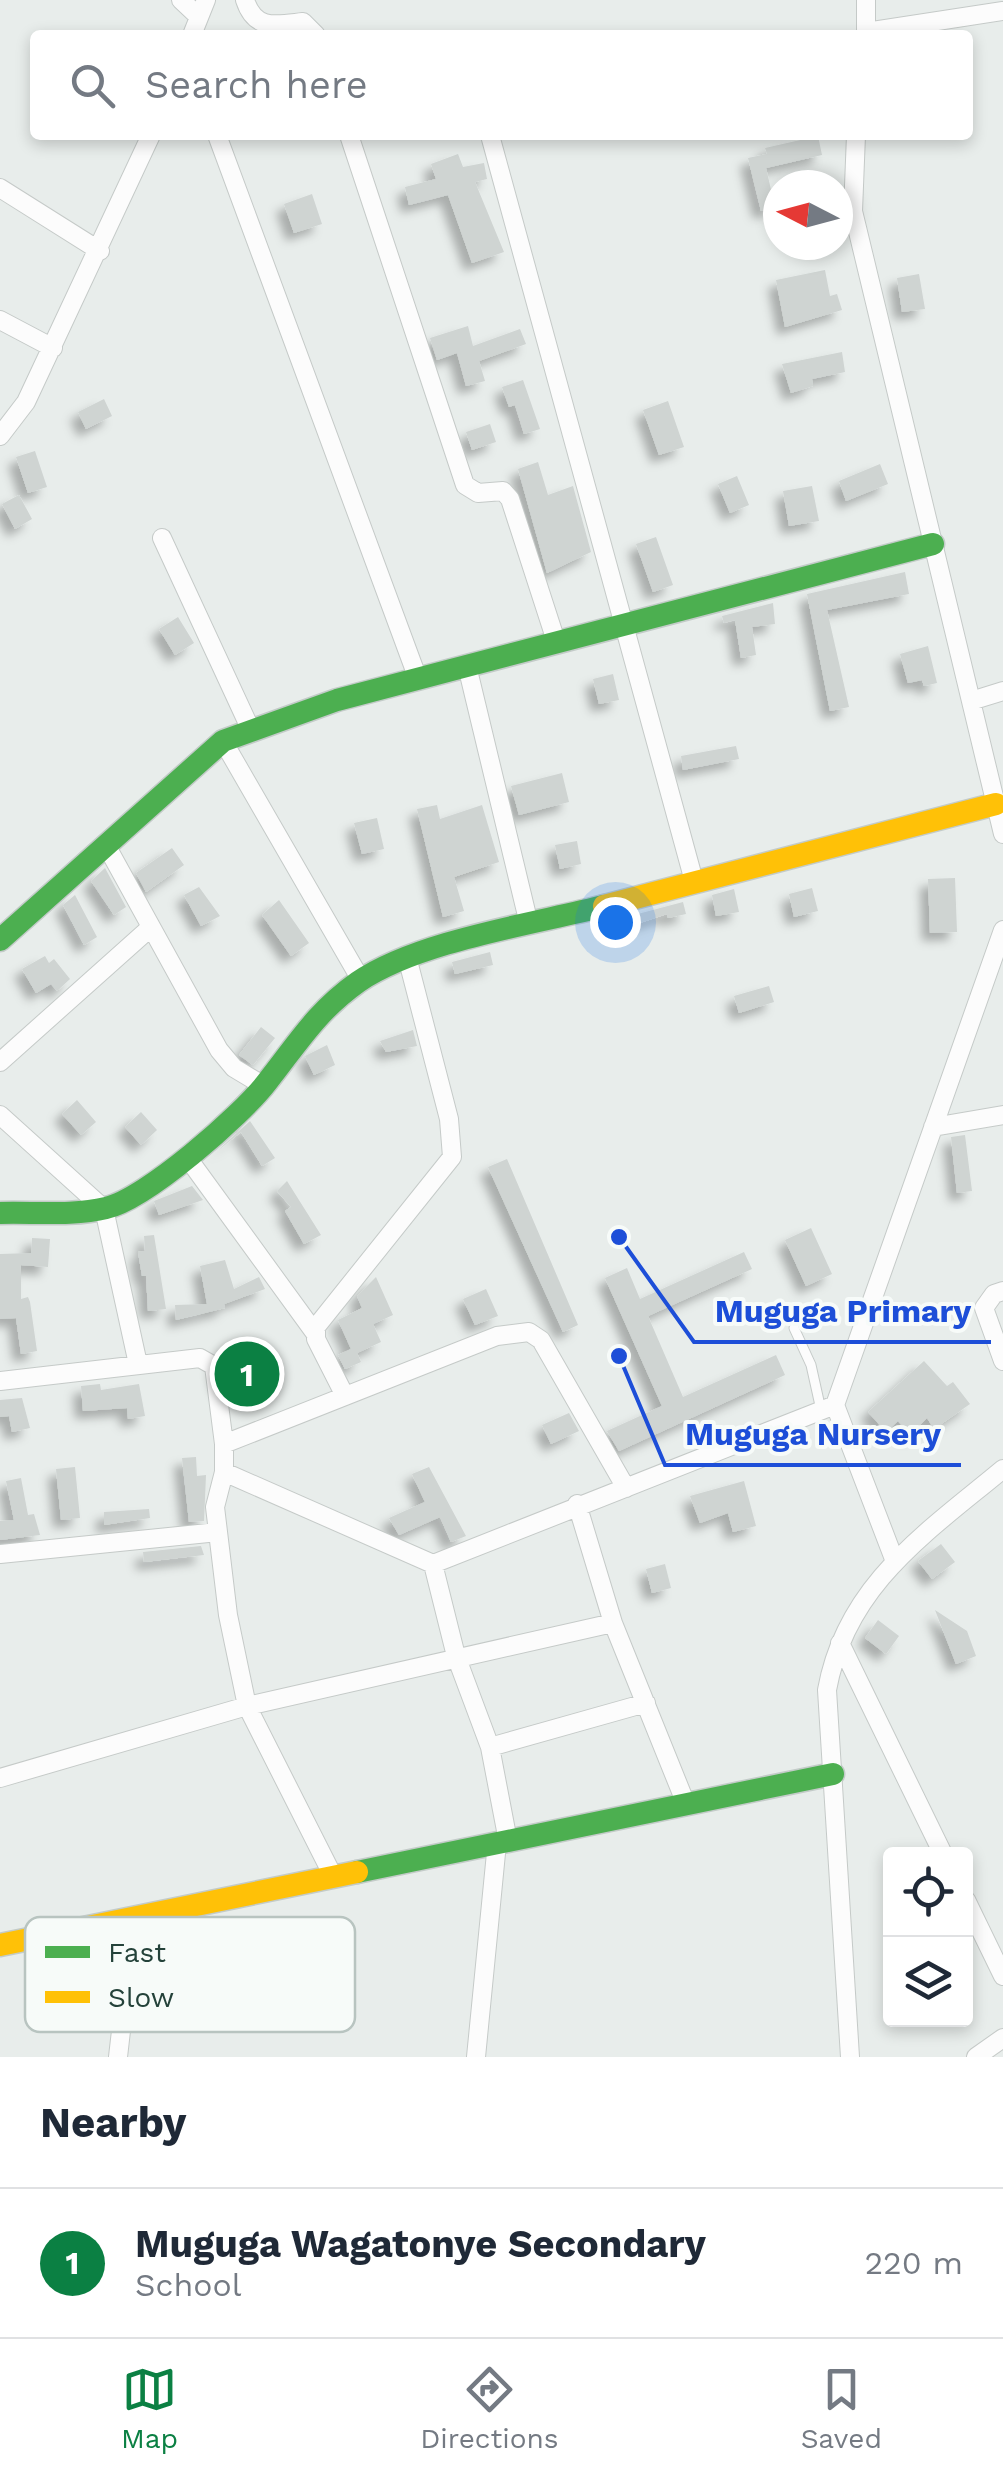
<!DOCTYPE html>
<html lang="en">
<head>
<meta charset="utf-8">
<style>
	body { margin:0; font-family:"Work Sans",sans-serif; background:#f2f2f3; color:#1f2937 }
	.controls { position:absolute; right:30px; bottom:30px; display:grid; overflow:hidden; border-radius:10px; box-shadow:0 5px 15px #0003 }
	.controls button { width:90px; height:90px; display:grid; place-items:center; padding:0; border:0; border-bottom:2px solid #e0e1e3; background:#fff; color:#1f2937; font:50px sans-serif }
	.compass { position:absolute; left:763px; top:170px; width:90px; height:90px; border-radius:50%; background:#fff; box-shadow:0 5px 15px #0003; rotate:276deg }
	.you { position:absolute; left:615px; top:922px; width:35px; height:35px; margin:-25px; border:8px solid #fff; border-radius:50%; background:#1a73e8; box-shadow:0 0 0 15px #1a73e833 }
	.badge { display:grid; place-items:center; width:65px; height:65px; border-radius:50%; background:#0b8043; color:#fff; font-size:32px; font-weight:700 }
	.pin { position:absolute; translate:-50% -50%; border:5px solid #fff; box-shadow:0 2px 10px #0006 }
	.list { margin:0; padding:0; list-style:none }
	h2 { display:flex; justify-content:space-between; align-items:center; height:130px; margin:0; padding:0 40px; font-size:42px }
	h2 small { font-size:32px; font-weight:400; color:#747a83 }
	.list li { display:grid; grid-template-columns:65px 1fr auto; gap:30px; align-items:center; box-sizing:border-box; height:150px; padding:0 40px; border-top:2px solid #e0e1e3 }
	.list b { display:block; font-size:38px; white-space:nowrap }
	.list p { margin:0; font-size:32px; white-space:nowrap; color:#747a83 }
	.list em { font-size:32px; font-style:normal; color:#747a83 }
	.icon { flex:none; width:55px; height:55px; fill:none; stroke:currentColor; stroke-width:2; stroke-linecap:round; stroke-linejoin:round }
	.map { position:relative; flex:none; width:1003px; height:2057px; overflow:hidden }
	.search { position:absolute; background:#fff; box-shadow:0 5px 15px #0003; left:30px; right:30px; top:30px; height:110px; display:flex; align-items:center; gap:25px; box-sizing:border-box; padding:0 35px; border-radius:10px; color:#747a83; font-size:38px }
	.sheet { height:280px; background:#fff }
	nav { display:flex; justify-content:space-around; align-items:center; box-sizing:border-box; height:140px; border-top:2px solid #e0e1e3; background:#fff; font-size:28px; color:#747a83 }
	nav a { display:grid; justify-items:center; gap:5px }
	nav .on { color:#0b8043 }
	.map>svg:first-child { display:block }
</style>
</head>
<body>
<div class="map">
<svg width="1003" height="2057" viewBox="0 0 1003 2057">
	<defs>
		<filter id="shadow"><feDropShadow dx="-8" dy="8" stdDeviation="5" flood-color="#0004"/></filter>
	</defs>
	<rect width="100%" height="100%" fill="#e8edeb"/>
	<path fill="#cfd4d2" filter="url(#shadow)" d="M818 136 822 155 766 168 775 207 761 211 748 158 767 154 765 148Z
		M458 154 463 167 484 163 487 179 475 182 504 252 472 263 448 195 409 205 405 187 436 179 431 164Z
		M312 194 322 224 294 233 284 204Z
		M825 270 830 296 837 294 842 310 785 327 776 280Z
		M919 274 925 309 902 312 897 278Z
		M468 326 473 346 520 329 526 344 479 361 485 381 466 386 457 353 437 360 430 338Z
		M842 352 845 372 812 379 813 386 791 393 782 364Z
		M523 380 540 429 524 434 515 405 509 407 502 387Z
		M104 399 112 416 86 429 78 412Z
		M668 401 684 447 659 455 643 410Z
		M490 424 496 442 472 450 466 432Z
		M35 451 47 487 28 493 16 457Z
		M538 462 548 495 573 486 591 552 547 573 518 469Z
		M880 464 888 484 846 501 839 481Z
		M737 476 749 505 730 513 718 484Z
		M812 486 819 521 789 526 783 491Z
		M19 495 32 519 15 529 2 504Z
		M656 537 673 585 653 592 636 544Z
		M905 572 909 594 827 610 849 707 830 711 807 594Z
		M773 603 775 624 752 627 756 655 741 658 735 620 724 623 722 616Z
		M178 617 194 643 175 655 159 629Z
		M928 646 937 683 924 686 922 680 908 683 900 654Z
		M613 674 619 700 599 704 593 679Z
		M736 746 739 759 683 770 681 756Z
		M562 773 569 802 519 815 511 786Z
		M437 805 440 819 482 805 499 862 454 877 464 911 443 917 417 809Z
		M377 818 384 849 362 854 354 823Z
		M577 841 581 864 560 869 555 845Z
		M172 848 184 865 146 892 136 873Z
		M105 868 126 907 114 915 91 881Z
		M955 878 957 932 930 933 928 879Z
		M199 887 220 916 201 926 184 895Z
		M812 888 818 911 794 917 789 894Z
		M734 889 739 912 716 916 712 895Z
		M75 895 97 937 84 945 63 905Z
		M279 900 309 943 291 956 262 915Z
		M683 902 686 914 668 918 667 914 619 930 615 920Z
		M490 952 493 965 455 974 452 962Z
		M45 956 49 963 54 959 70 979 57 991 51 984 36 993 22 969Z
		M769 986 774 1002 739 1013 734 996Z
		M261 1027 275 1038 253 1065 239 1055Z
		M413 1030 417 1046 386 1052 380 1041Z
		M327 1045 335 1065 314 1075 305 1056Z
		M77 1100 96 1122 81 1135 62 1114Z
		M141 1112 157 1130 141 1145 125 1127Z
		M250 1121 275 1158 262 1166 241 1132 216 1152Z
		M965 1135 972 1191 957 1193 951 1137Z
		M507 1159 578 1325 563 1332 488 1167Z
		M287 1181 321 1235 304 1244 285 1211 291 1207 277 1191Z
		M192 1186 203 1200 159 1215 154 1201Z
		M811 1228 832 1274 806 1286 785 1240Z
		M154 1235 166 1309 148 1311 146 1276H142L138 1252 145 1251 144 1236Z
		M32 1238 50 1239 48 1267 21 1265V1299L28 1297 30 1302 37 1351 21 1354 16 1318 0 1319V1254L31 1253Z
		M744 1252 752 1269 648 1316 683 1397 776 1355 785 1375 619 1451 607 1431 662 1406 605 1278 627 1268 640 1299Z
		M225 1260 234 1289 259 1277 265 1289 224 1304 225 1308 176 1320 175 1305 207 1304 200 1266Z
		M376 1277 393 1315 373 1324 381 1342 357 1353 361 1362 345 1369 338 1355 351 1349 338 1320 362 1308 357 1296Z
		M486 1289 498 1316 475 1325 463 1299Z
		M924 1361 947 1386 953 1382 970 1404 934 1429 927 1418 910 1435 898 1421 886 1432 868 1412Z
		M100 1384 101 1390 139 1384 145 1416 128 1419 127 1408 83 1411 81 1386Z
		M22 1398 30 1428 12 1432 9 1416 0 1417V1400Z
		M569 1413 579 1431 551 1444 542 1425Z
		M196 1457 197 1476 206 1475 204 1521 189 1522 182 1458Z
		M75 1467 80 1518 61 1520 56 1469Z
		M429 1467 466 1536 451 1542 440 1517 399 1535 389 1518 425 1502 412 1474Z
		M21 1478 28 1515 34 1514 40 1535 0 1540V1521L14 1520 6 1481Z
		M744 1481 756 1526 733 1532 728 1513 700 1523 690 1496Z
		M149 1509 150 1518 104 1525V1512Z
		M941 1544 955 1562 932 1579 918 1561Z
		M201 1546 204 1555 144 1562 143 1552Z
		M665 1564 671 1588 652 1593 646 1569Z
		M935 1610 967 1631 976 1656 956 1664Z
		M878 1620 899 1636 886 1654 865 1638Z"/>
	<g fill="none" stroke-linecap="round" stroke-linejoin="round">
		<g stroke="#c5cac8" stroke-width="11">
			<path id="lane" d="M794 1328 811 1365 821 1410"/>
		</g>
		<g stroke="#c5cac8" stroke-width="20">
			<path id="street" d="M181 0 199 17
				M245 0C255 31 276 25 303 22L316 35
				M866 0V35
				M866 32 1003 11
				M192 35 206 0
				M217 135 418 679
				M349 135 465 485 478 493 503 491 510 499 556 641
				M856 135 853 211 1003 834
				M491 139 694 881
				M0 188 100 251
				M0 320 53 348
				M0 436 26 402 151 135
				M162 538 250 728
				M467 666 529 924
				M971 701 1003 691
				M223 741 361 980
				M106 845 219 1050 234 1068 264 1086
				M0 1062 150 928
				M0 1115 104 1209 138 1364
				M933 1127 1003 1115
				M187 1157 315 1333
				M1003 1291 994 1294 984 1308 1003 1361
				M0 1381 200 1358 214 1366 224 1444V1472L215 1507 228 1615 247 1706 333 1876
				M345 1396 316 1339V1327L452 1157 449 1119 407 957
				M224 1444 497 1336 529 1332 541 1340 626 1488
				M224 1472 433 1564 835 1405
				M577 1504 613 1623 686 1804
				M0 1554 218 1532
				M894 1559 835 1405 1003 930
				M433 1564 456 1656 490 1747 508 1841
				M840 1643 943 1854
				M490 1747 646 1703
				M0 1778 247 1706 613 1623
				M966 1900 1003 1976
				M118 2057 134 1917
				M476 2057 497 1843
				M850 2057 827 1690C846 1585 926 1533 1003 1469
				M976 2057 1003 2038"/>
		</g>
		<g stroke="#c3cbc8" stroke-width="25">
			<path id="fast" d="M0 940 223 741 337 700 933 544
				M0 1213C34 1212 74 1216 106 1208 146 1199 241 1116 267 1082 298 1043 316 1012 358 982 418 941 533 924 604 906
				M357 1872 833 1774"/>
		</g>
		<g stroke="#c3cbc8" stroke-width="25">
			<path id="slow" d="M604 906 996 804
				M0 1945 357 1872"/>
		</g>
		<use href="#lane" stroke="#fcfcfc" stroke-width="9"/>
		<use href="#street" stroke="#fcfcfc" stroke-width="18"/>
		<use href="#fast" stroke="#4caf50" stroke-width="22"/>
		<use href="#slow" stroke="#ffc107" stroke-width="22"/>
	</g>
	<rect x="25" y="1917" width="330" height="115" rx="15" fill="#f7fbf9" stroke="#b8c4c0" stroke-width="2.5"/>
	<rect x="45" y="1946" width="45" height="12" fill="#4caf50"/>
	<rect x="45" y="1991" width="45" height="12" fill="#ffc107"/>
	<g font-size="28" fill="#24423a">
		<text x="108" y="1962">Fast</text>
		<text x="108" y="2007">Slow</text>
	</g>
	<path fill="none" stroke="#1d4ed8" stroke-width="4" d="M619 1237L694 1342H991M619 1356L665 1465H961"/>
	<g fill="#1d4ed8" stroke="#f7fbf9" stroke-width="4">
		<circle cx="619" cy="1237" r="10"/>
		<circle cx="619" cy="1356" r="10"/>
	</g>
	<g font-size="32" text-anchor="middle" font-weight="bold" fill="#1d4ed8" stroke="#f7fbf9" stroke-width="8" stroke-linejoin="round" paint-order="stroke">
		<text x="843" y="1322">Muguga Primary</text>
		<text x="813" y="1445">Muguga Nursery</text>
	</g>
</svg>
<div class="controls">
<button><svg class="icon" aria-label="locate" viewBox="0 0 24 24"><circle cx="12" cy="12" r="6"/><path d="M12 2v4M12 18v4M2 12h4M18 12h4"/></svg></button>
<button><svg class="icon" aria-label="layers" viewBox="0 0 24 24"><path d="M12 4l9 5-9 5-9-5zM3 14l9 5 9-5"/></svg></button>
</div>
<svg class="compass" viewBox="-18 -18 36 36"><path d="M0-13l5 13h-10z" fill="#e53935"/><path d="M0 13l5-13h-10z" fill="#747a83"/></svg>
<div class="you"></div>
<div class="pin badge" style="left:247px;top:1374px">1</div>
<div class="search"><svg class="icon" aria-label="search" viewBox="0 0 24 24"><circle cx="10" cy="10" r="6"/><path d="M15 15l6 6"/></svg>Search here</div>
</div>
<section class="sheet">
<h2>Nearby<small></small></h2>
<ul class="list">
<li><span class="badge">1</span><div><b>Muguga Wagatonye Secondary</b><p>School</p></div><em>220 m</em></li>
</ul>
</section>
<nav>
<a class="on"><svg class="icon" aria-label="map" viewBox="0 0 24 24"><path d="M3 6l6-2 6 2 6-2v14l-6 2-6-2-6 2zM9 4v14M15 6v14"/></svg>Map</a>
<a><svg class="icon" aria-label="directions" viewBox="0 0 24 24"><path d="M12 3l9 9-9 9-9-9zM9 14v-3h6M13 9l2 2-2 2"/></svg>Directions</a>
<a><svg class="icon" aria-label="saved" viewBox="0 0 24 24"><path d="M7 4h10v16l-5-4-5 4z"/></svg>Saved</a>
</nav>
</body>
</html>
